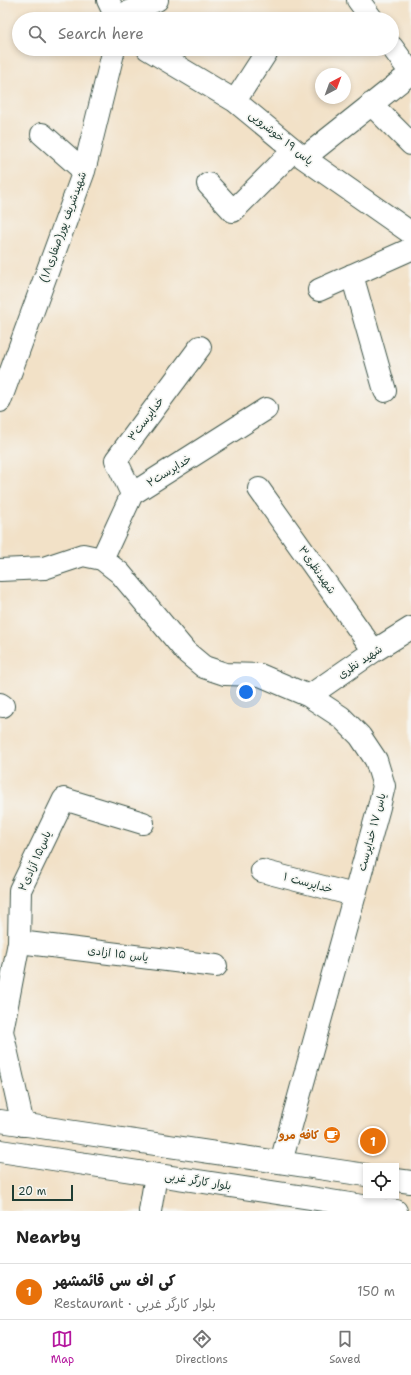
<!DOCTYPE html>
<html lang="en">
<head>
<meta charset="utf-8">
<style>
	body { margin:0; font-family:"Shantell Sans","Playpen Sans Arabic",sans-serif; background:#f6f6f6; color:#222 }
	.controls { position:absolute; right:12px; bottom:12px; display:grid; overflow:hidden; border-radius:0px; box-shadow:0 2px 6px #0003 }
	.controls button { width:36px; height:36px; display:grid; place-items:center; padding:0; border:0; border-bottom:1px solid #e0e0e0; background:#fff; color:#222; font:20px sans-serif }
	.compass { position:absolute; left:315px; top:68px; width:36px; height:36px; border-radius:50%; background:#fff; box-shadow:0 2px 6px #0003; rotate:41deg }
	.scale { position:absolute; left:12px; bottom:10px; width:61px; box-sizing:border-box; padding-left:4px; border:2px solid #1f3d34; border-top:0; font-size:11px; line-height:14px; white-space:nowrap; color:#1f3d34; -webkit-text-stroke:3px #f6f6f2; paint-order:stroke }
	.you { position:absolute; left:246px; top:692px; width:14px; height:14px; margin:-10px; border:3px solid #fff; border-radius:50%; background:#1a73e8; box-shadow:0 0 0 6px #1a73e833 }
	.badge { display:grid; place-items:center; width:26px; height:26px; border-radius:50%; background:#b5179e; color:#fff; font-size:13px; font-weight:700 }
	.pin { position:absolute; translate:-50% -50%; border:2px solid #fff; box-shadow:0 1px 4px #0006 }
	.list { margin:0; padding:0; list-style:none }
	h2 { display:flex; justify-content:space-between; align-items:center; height:52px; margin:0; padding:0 16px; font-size:17px }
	h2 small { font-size:13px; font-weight:400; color:#767676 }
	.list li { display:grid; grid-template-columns:26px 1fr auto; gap:12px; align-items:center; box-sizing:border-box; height:56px; padding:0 16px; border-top:1px solid #e0e0e0 }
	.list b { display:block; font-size:15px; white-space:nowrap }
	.list p { margin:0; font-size:13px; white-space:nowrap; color:#767676 }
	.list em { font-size:13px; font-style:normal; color:#767676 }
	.icon { flex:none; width:22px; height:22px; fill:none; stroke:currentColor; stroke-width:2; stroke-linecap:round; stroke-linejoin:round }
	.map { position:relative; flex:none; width:411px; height:1211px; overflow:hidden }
	.search { position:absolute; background:#fff; box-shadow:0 2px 6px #0003; left:12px; right:12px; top:12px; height:44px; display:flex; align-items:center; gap:10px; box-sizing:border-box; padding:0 14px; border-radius:22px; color:#767676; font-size:15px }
	.sheet { height:108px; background:#fff }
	nav { display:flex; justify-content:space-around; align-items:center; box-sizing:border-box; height:56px; border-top:1px solid #e0e0e0; background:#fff; font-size:11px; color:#767676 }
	nav a { display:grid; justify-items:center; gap:2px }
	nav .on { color:#b5179e }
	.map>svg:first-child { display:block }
</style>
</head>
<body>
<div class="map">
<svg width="411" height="1211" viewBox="0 0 411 1211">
	<rect width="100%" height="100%" fill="#f6f6f2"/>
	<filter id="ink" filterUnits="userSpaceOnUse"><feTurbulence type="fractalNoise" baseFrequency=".025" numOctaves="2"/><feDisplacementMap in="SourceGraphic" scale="8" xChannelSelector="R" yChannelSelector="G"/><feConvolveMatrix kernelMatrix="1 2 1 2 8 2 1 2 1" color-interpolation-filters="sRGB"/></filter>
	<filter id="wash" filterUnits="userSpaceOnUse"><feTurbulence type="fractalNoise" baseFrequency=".012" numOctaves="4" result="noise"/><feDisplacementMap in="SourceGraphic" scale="16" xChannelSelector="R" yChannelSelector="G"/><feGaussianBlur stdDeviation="0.9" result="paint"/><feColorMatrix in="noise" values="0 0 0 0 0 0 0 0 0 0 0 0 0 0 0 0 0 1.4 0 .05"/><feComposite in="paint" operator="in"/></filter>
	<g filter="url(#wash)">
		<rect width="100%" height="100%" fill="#f2e1c7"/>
	</g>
	<g filter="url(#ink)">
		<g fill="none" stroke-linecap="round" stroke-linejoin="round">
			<g stroke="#3f564a" stroke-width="24">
				<path id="minor" d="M108 0 117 19
					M358 0 372 19
					M116 17 157 0
					M392 47 411 73
					M148 49 235 101 304 158 411 233
					M235 101 266 53
					M371 104 411 144
					M42 134 84 171
					M304 158 411 73
					M208 184 233 211 294 150
					M352 275 385 391
					M319 290 411 249
					M0 401 84 171 114 49
					M259 489 374 651
					M132 494 116 460 200 347
					M102 559 132 494 266 409
					M0 570 44 568 83 555 102 559 120 573 186 652 204 667 225 674 260 675 309 696 341 717 360 736 376 760 384 786 379 807 281 1162
					M309 696 374 651 411 628
					M0 704 3 706
					M262 871 354 895
					M19 942 216 966
					M23 1125 2 1031 19 942 20 890 64 799 143 823
					M150 1211 156 1175"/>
			</g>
			<g stroke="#3f564a" stroke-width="24">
				<path id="major" d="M0 1121 366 1175
					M0 1151 396 1211
					M396 1180 411 1182"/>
			</g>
			<use href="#minor" stroke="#fff" stroke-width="22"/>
			<use href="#major" stroke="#fff" stroke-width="22"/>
		</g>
	</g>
	<defs>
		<g id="cafe-disc" transform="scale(0.9)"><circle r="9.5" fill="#e8710a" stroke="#f6f6f2"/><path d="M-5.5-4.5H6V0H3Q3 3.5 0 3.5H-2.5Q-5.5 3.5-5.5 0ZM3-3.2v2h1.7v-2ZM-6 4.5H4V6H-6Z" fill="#fff"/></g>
	</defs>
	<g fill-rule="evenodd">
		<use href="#cafe-disc" x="332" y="1135"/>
	</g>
	<g text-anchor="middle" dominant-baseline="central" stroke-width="3.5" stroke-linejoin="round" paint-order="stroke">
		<g font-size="11" fill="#1f3d34" stroke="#f6f6f2">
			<text transform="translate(281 138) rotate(39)">یاس ۱۹ خوشرویی</text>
			<text transform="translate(63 227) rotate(-70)">شهیدشریف پور(صفاری۱۸)</text>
			<text transform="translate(146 419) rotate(-53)">خداپرست۳</text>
			<text transform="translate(169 471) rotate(-32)">خداپرست۲</text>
			<text transform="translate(317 570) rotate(55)">شهیدنظری۳</text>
			<text transform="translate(360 662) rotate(-34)">شهید نظری</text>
			<text transform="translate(372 832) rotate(-75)">یاس ۱۷ خداپرست</text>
			<text transform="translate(35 861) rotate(-66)">یاس۱۵ آزادی۲</text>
			<text transform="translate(308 883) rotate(15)">خداپرست ۱</text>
			<text transform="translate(118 954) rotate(7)">یاس ۱۵ ازادی</text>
			<text transform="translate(198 1181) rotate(9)">بلوار کارگر غربی</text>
		</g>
		<g font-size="11" font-weight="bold" fill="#c56008" stroke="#f6f6f2" text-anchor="end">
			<text x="319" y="1135">کافه مرو</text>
		</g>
	</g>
</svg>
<div class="controls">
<button><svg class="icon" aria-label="locate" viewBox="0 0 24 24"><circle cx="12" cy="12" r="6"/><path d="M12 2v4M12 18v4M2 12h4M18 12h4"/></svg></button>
</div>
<svg class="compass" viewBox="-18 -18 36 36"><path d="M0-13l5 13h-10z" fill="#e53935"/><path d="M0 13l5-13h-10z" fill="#767676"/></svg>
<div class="scale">20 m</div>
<div class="you"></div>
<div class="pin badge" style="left:373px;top:1141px;background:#e8710a">1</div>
<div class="search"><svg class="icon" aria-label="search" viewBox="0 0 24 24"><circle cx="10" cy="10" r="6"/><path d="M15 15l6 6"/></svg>Search here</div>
</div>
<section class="sheet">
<h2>Nearby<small></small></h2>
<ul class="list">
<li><span class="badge" style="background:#e8710a">1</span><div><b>کی اف سی قائمشهر</b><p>Restaurant · بلوار کارگر غربی</p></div><em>150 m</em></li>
</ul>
</section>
<nav>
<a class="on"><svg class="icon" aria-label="map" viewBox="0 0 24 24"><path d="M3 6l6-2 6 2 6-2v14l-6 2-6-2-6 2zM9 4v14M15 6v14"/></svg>Map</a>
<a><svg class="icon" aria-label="directions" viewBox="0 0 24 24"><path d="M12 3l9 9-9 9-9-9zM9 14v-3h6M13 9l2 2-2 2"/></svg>Directions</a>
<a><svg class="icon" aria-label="saved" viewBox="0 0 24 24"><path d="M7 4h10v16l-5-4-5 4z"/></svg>Saved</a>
</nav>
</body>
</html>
